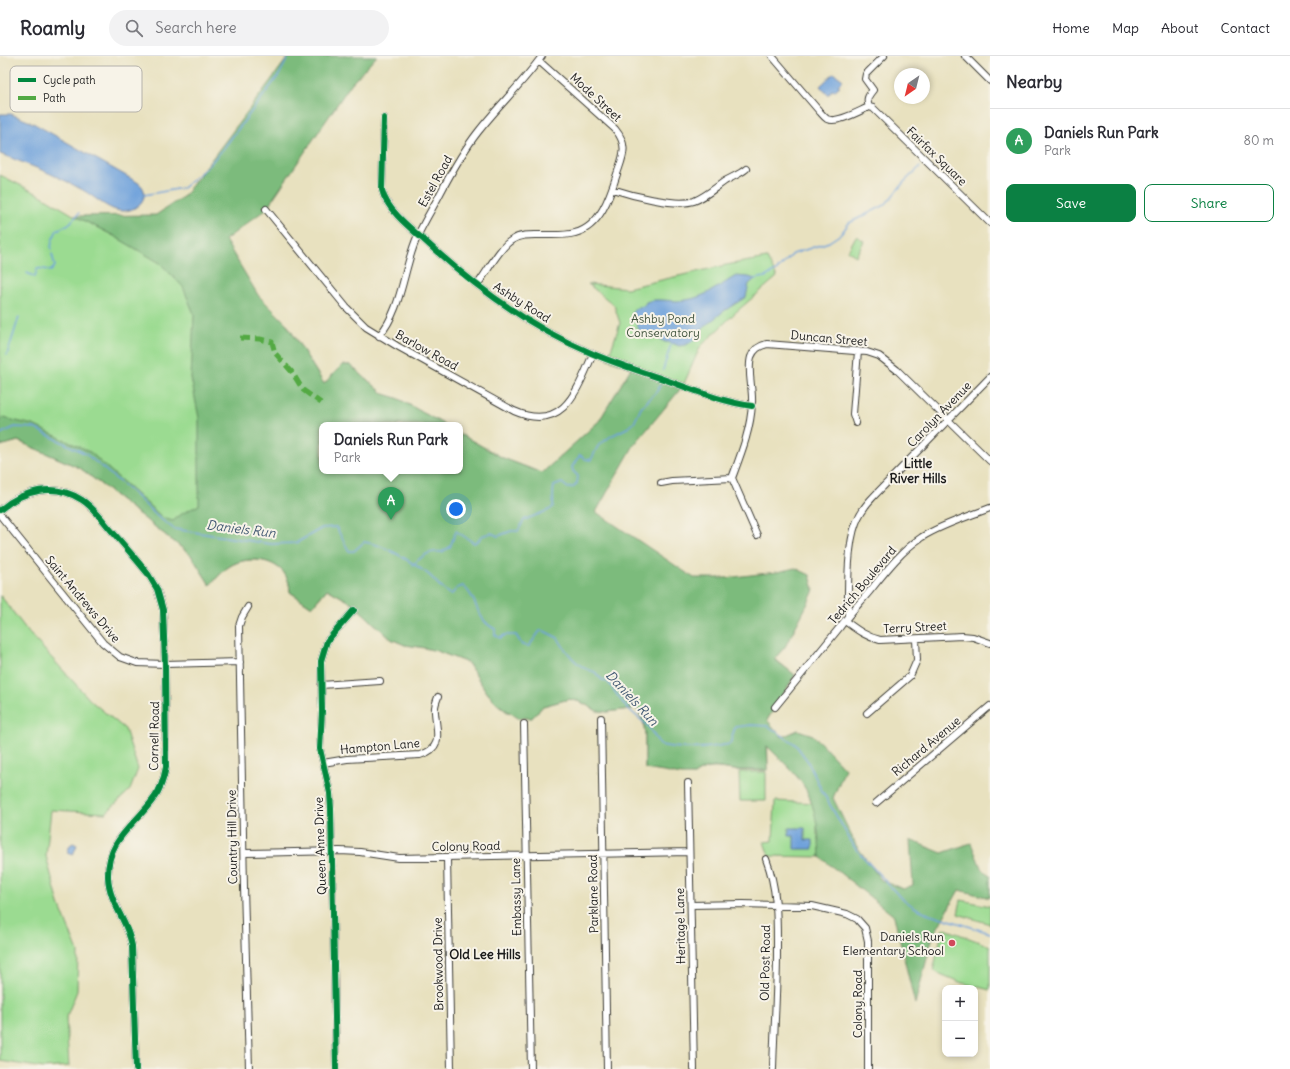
<!DOCTYPE html>
<html lang="en">
<head>
<meta charset="utf-8">
<style>
	body { margin:0; font-family:Delius,sans-serif; background:#f2f2f3; color:#2b2b33 }
	.controls { position:absolute; right:12px; bottom:12px; display:grid; overflow:hidden; border-radius:8px; box-shadow:0 2px 6px #0003 }
	.controls button { width:36px; height:36px; display:grid; place-items:center; padding:0; border:0; border-bottom:1px solid #e1e1e2; background:#fff; color:#2b2b33; font:20px sans-serif }
	.compass { position:absolute; left:894px; top:12px; width:36px; height:36px; border-radius:50%; background:#fff; box-shadow:0 2px 6px #0003; rotate:215deg }
	.you { position:absolute; left:456px; top:453px; width:14px; height:14px; margin:-10px; border:3px solid #fff; border-radius:50%; background:#1a73e8; box-shadow:0 0 0 6px #1a73e833 }
	.badge { display:grid; place-items:center; width:26px; height:26px; border-radius:50%; background:#0b8043; color:#fff; font-size:13px; font-weight:700 }
	.pin { position:absolute; translate:-50% -33px; filter:drop-shadow(0 1px 2px #0008) }
	.pin::after { content:''; position:absolute; top:21px; width:14px; height:12px; background:inherit; clip-path:polygon(0 0,100% 0,50% 100%) }
	.popup { position:absolute; left:319px; top:366px; width:144px; height:52px; box-sizing:border-box; display:grid; place-content:center; border-radius:8px; background:#fff; filter:drop-shadow(0 1px 3px #0005); font-size:13px; white-space:nowrap; color:#7c7c81 }
	.popup b { font-size:15px; color:#2b2b33 }
	.popup::after { content:''; position:absolute; left:50%; top:100%; margin-left:-8px; border:8px solid transparent; border-top-color:#fff }
	.list { margin:0; padding:0; list-style:none }
	h2 { display:flex; justify-content:space-between; align-items:center; height:52px; margin:0; padding:0 16px; font-size:17px }
	h2 small { font-size:13px; font-weight:400; color:#7c7c81 }
	.list li { display:grid; grid-template-columns:26px 1fr auto; gap:12px; align-items:center; box-sizing:border-box; height:64px; padding:0 16px; border-top:1px solid #e1e1e2 }
	.list b { display:block; font-size:15px; white-space:nowrap }
	.list p { margin:0; font-size:13px; white-space:nowrap; color:#7c7c81 }
	.list em { font-size:13px; font-style:normal; color:#7c7c81 }
	.actions { display:flex; gap:8px; padding:12px 16px }
	.actions a { flex:1; padding:9px 0; border:1px solid #0b8043; border-radius:8px; text-align:center; font-size:14px; color:#0b8043 }
	.actions .main { background:#0b8043; color:#fff }
	.icon { flex:none; width:22px; height:22px; fill:none; stroke:currentColor; stroke-width:2; stroke-linecap:round; stroke-linejoin:round }
	.map { position:relative; flex:none; width:990px; height:1013px; overflow:hidden }
	header { display:flex; align-items:center; gap:24px; box-sizing:border-box; height:56px; padding:0 20px; background:#fff; border-bottom:1px solid #e1e1e2 }
	header strong { font-size:19px }
	nav { display:flex; gap:22px; margin-inline-start:auto; font-size:14px }
	.search { width:280px; height:36px; background:#f2f2f3; display:flex; align-items:center; gap:10px; box-sizing:border-box; padding:0 14px; border-radius:22px; color:#7c7c81; font-size:15px }
	main { display:flex }
	aside { flex:1; background:#fff }
	.map>svg:first-child { display:block }
</style>
</head>
<body>
<header>
<strong>Roamly</strong>
<div class="search"><svg class="icon" aria-label="search" viewBox="0 0 24 24"><circle cx="10" cy="10" r="6"/><path d="M15 15l6 6"/></svg>Search here</div>
<nav><a>Home</a><a>Map</a><a>About</a><a>Contact</a></nav>
</header>
<main>
<div class="map">
<svg width="990" height="1013" viewBox="0 0 990 1013">
	<rect width="100%" height="100%" fill="#f7f3e8"/>
	<filter id="ink" filterUnits="userSpaceOnUse"><feTurbulence type="fractalNoise" baseFrequency=".025" numOctaves="2"/><feDisplacementMap in="SourceGraphic" scale="8" xChannelSelector="R" yChannelSelector="G"/><feConvolveMatrix kernelMatrix="1 2 1 2 8 2 1 2 1" color-interpolation-filters="sRGB"/></filter>
	<filter id="wash" filterUnits="userSpaceOnUse"><feTurbulence type="fractalNoise" baseFrequency=".012" numOctaves="4" result="noise"/><feDisplacementMap in="SourceGraphic" scale="16" xChannelSelector="R" yChannelSelector="G"/><feGaussianBlur stdDeviation="0.9" result="paint"/><feColorMatrix in="noise" values="0 0 0 0 0 0 0 0 0 0 0 0 0 0 0 0 0 1.4 0 .05"/><feComposite in="paint" operator="in"/></filter>
	<g filter="url(#wash)">
		<rect width="100%" height="100%" fill="#e8e1bf"/>
		<path fill="#9bdb91" stroke="#5c7c56" d="M0 119 42 140 75 160 286 267 324 328 342 309H350L384 338 397 342 445 369H322V415H460V378L503 402 542 417 795 619 767 664 768 714C757 714 745 715 733 714 718 712 708 709 694 719L645 713V677L643 664 637 652 607 656 599 652 597 655 581 646 569 643 543 650 532 662 507 656 496 647 486 635 468 607 437 595 420 591 405 589 391 583 352 547 327 533 312 551 290 536C290 532 289 527 288 524 280 504 253 500 236 507 225 511 218 521 210 529L191 499 80 412 18 385 0 390Z
			M856 180 864 185 856 200 848 195Z
			M767 202 777 221 736 256 700 291 683 330 608 303 620 267 614 249 588 228 627 232 726 209Z
			M0 539 29 577 91 645 125 673 138 713 130 734 106 757 51 754 46 800 59 848 78 896 77 935 66 962 69 1010 44 1012 0 1005Z
			M739 716H766V745H740Z
			M775 745 817 747V779L823 780 820 801 769 800 764 786 773 785Z
			M961 844 990 850V868L958 858Z
			M943 872 990 890V934L962 927 933 915Z"/>
		<path fill="#7cbb7b" stroke="#4c6c4c" d="M289 0H377L351 28 266 153 225 184 258 239 286 267 324 328 342 309H350L384 338 397 342 445 369H322V415H460V378L503 402 542 417 599 365 631 312 683 330 634 389 596 456 694 522H725L777 516 795 512 810 519 814 534 808 547 785 591 774 603 795 619 767 664 782 681 798 674 813 679 845 713 833 742 856 789 881 824 903 833 913 829 910 784 942 797 971 787 982 814 990 819V842L959 834 933 880 915 948 894 860 820 801C819 781 817 759 809 740 802 722 781 704 767 690L768 714H734L714 711 701 714 694 719H682L645 713V677L643 664 637 652 607 656 597 655 581 646 569 643 543 650 532 662H518L496 647 486 635 468 607 437 595 420 591 405 589 391 583 352 547 327 533 312 551 290 536C290 532 289 527 288 524 280 504 253 500 236 507 225 511 218 521 210 529L191 499 80 412 18 385 0 390V361L33 369 90 396 163 462 173 465 183 457 199 449V362L191 322 194 258 183 231 160 207 114 180 75 160 156 159 184 140Z"/>
		<path fill="#6fa2db" stroke="#465f7c" d="M834 17 843 24 838 29 840 30 834 35 832 34 828 39 820 30Z
			M0 58H11L33 67 137 126C156 138 135 162 113 153 101 148 91 138 79 132 54 118 27 108 0 98Z
			M736 220 749 221 755 223 749 228 746 241 724 255 705 270 694 284 686 289 679 290 672 287 665 286 657 282 641 278 632 258C634 252 638 251 644 250L646 246C659 241 673 247 686 244 706 241 720 229 736 220Z
			M789 772H805V784H813V793H794V780H789Z
			M73 787 77 789 73 799 67 797 70 789Z"/>
		<g fill="none" stroke-linecap="round" stroke-linejoin="round">
			<path stroke="#6fa2db" stroke-width="1.5" d="M144 139 183 132 208 110 223 93 279 19 289 0
				M51 193 52 185 57 174 69 168 79 157
				M27 217 35 221 37 213C42 211 47 214 51 215L55 210 52 198
				M754 223 765 221 776 215 793 198 829 186 841 178 849 167 885 149 904 126 920 111
				M7 299 19 261
				M663 314 672 285
				M0 378 15 371 34 372 86 398 134 438 158 461 174 473 271 488 296 487 322 472 336 471 349 495H354L364 486C384 488 412 506 428 518 436 525 441 533 451 539L457 532 463 530C478 541 475 564 495 573V579L500 582 505 579H516L522 589 529 590 540 575H544L558 582C566 596 578 613 595 616L601 623 608 626 625 650 648 670 660 689C687 694 703 693 730 688L735 671 751 669 768 670 795 688 807 704 822 735 855 792 899 840 914 851 927 857 990 877
				M413 509C423 499 428 495 442 496L450 491 456 475 474 487 479 484 481 480 491 477 498 480 511 475H518L524 464 549 454 553 451C554 443 552 438 554 430L562 427 568 432 574 431 577 427 578 420 573 415 572 411 580 399 585 403 591 404 598 390 611 380 629 371 634 367 641 352 657 335 660 329"/>
		</g>
	</g>
	<g filter="url(#ink)">
		<g fill="none" stroke-linecap="round" stroke-linejoin="round">
			<g stroke="#3b3a34" stroke-width="8">
				<path id="minor" d="M772 0 820 56C822 58 824 61 827 63 837 68 859 55 869 51 866 43 868 40 873 34L865 23 866 18 884 0
					M965 0 990 25
					M869 51 873 52 990 167
					M384 62 382 134C386 153 410 172 424 184 474 230 529 271 591 297 614 307 639 315 663 323 691 333 722 346 752 350
					M612 133C630 139 676 151 694 145 705 141 715 132 725 125 732 121 740 118 746 113
					M266 153 346 251 366 271 397 290 514 355C564 377 577 334 593 298
					M477 229C486 218 500 190 512 184 521 178 531 179 541 179 552 179 564 180 575 177 600 171 610 140 617 118 623 100 629 90 615 73L539 5
					M379 280C403 252 403 211 418 179 425 164 434 150 441 136 452 115 463 95 478 76 498 50 523 27 542 0
					M856 367 853 358 858 295
					M661 427 672 425 732 422
					M0 454C23 434 55 426 82 444 93 451 102 463 110 473 123 488 136 503 148 518L157 533 163 554 165 608 166 711C164 722 161 733 154 742 135 770 107 782 108 821 109 847 128 865 132 890L136 1013
					M0 459 103 587 120 601 137 607 165 608 240 606
					M757 479 732 422C741 398 751 373 752 347 753 333 747 314 751 301 754 293 759 290 767 288L867 296 879 300 897 314 990 405
					M248 551 242 561 239 570 244 831 249 1013
					M848 559C848 533 847 490 856 467 860 456 867 447 875 439L990 321
					M845 565C856 573 866 581 880 584L962 580 973 581 990 587
					M321 629 380 625
					M775 651 840 571C849 558 859 548 869 536 885 516 901 495 922 481 943 468 967 461 990 452
					M867 657 910 620 917 604 916 583
					M601 662 607 1013
					M524 668 531 1013
					M323 707 347 703 420 699C445 692 436 674 435 656 434 651 436 646 438 641
					M688 727 694 1013
					M876 747 990 650
					M244 797 340 795 360 796 399 802 689 796
					M447 802 451 1013
					M766 803C778 834 777 864 777 897 777 936 774 974 773 1013
					M691 849 743 848 812 850 847 858 857 863 865 872 868 885V1013
					M336 1013 331 753 330 737 320 693 322 655 321 605 327 585 354 554"/>
			</g>
			<use href="#minor" stroke="#fff" stroke-width="6"/>
			<path stroke="#52a943" stroke-width="5" stroke-dasharray="10 5" stroke-linecap="butt" d="M240 282 260 283 272 286 275 297 292 316 303 334 321 347"/>
			<g stroke="#f7f3e8" stroke-width="8">
				<path id="cycleway" d="M384 62 382 134C386 153 410 172 424 184 474 230 529 271 591 297 614 307 639 315 663 323 691 333 722 346 752 350
					M0 454C23 434 55 426 82 444 93 451 102 463 110 473 123 488 136 503 148 518L157 533 163 554 165 608 166 711C164 722 161 733 154 742 135 770 107 782 108 821 109 847 128 865 132 890L136 1013
					M336 1013 331 753 330 737 320 693 322 655 321 605 327 585 354 554"/>
			</g>
			<use href="#cycleway" stroke="#00873e" stroke-width="6"/>
		</g>
	</g>
	<circle fill="#d1495b" stroke="#f7f3e8" stroke-width="1.5" cx="952" cy="887" r="4"/>
	<g text-anchor="middle" dominant-baseline="central" stroke-width="4" stroke-linejoin="round" paint-order="stroke">
		<g font-size="12" fill="#1c1c1c" stroke="#f7f3e8">
			<text transform="translate(596 41) rotate(43)">Mode Street</text>
			<text transform="translate(937 100) rotate(44)">Fairfax Square</text>
			<text transform="translate(435 125) rotate(-61)">Estel Road</text>
			<text transform="translate(522 246) rotate(32)">Ashby Road</text>
			<text transform="translate(829 282) rotate(5)">Duncan Street</text>
			<text transform="translate(427 294) rotate(29)">Barlow Road</text>
			<text transform="translate(939 358) rotate(-46)">Carolyn Avenue</text>
			<text transform="translate(862 529) rotate(-50)">Tedrich Boulevard</text>
			<text transform="translate(83 543) rotate(50)">Saint Andrews Drive</text>
			<text transform="translate(915 571) rotate(-3)">Terry Street</text>
			<text transform="translate(154 680) rotate(-89)">Cornell Road</text>
			<text transform="translate(380 690) rotate(-5)">Hampton Lane</text>
			<text transform="translate(926 690) rotate(-40)">Richard Avenue</text>
			<text transform="translate(232 781) rotate(-91)">Country Hill Drive</text>
			<text transform="translate(320 790) rotate(-92)">Queen Anne Drive</text>
			<text transform="translate(466 790) rotate(-1)">Colony Road</text>
			<text transform="translate(593 838) rotate(-91)">Parklane Road</text>
			<text transform="translate(516 841) rotate(-91)">Embassy Lane</text>
			<text transform="translate(680 870) rotate(-91)">Heritage Lane</text>
			<text transform="translate(765 907) rotate(-89)">Old Post Road</text>
			<text transform="translate(438 908) rotate(-91)">Brookwood Drive</text>
			<text transform="translate(857 948) rotate(-90)">Colony Road</text>
		</g>
		<g font-size="12" fill="#42553f" stroke="#f7f3e8">
			<text x="663" y="262">Ashby Pond<tspan x="663" dy="14">Conservatory</tspan></text>
		</g>
		<g font-size="12" fill="#1c1c1c" stroke="#f7f3e8" text-anchor="end">
			<text x="944" y="880">Daniels Run<tspan x="944" dy="14">Elementary School</tspan></text>
		</g>
		<g font-size="13" font-weight="bold" fill="#1c1c1c" stroke="#f7f3e8">
			<text x="918" y="407">Little<tspan x="918" dy="15">River Hills</tspan></text>
			<text x="485" y="898">Old Lee Hills</text>
		</g>
		<g font-size="13" font-style="italic" fill="#415872" stroke="#f7f3e8">
			<text transform="translate(241 473) rotate(7)">Daniels Run</text>
			<text transform="translate(632 642) rotate(47)">Daniels Run</text>
		</g>
	</g>
	<rect x="10" y="10" width="132" height="46" rx="6" fill="#f7f3e8" stroke="#b5b2ab" stroke-width="1"/>
	<rect x="18" y="22" width="18" height="4" fill="#00873e"/>
	<rect x="18" y="40" width="18" height="4" fill="#52a943"/>
	<g font-size="11" fill="#1c1c1c">
		<text x="43" y="28">Cycle path</text>
		<text x="43" y="46">Path</text>
	</g>
</svg>
<div class="controls">
<button>+</button>
<button>−</button>
</div>
<svg class="compass" viewBox="-18 -18 36 36"><path d="M0-13l5 13h-10z" fill="#e53935"/><path d="M0 13l5-13h-10z" fill="#7c7c81"/></svg>
<div class="you"></div>
<div class="pin badge" style="left:391px;top:464px;background:#2e9e5b">A</div>
<div class="popup"><b>Daniels Run Park</b>Park</div>
</div>
<aside>
<h2>Nearby<small></small></h2>
<ul class="list">
<li><span class="badge" style="background:#2e9e5b">A</span><div><b>Daniels Run Park</b><p>Park</p></div><em>80 m</em></li>
</ul>
<div class="actions"><a class="main">Save</a><a>Share</a></div>
</aside>
</main>
</body>
</html>
